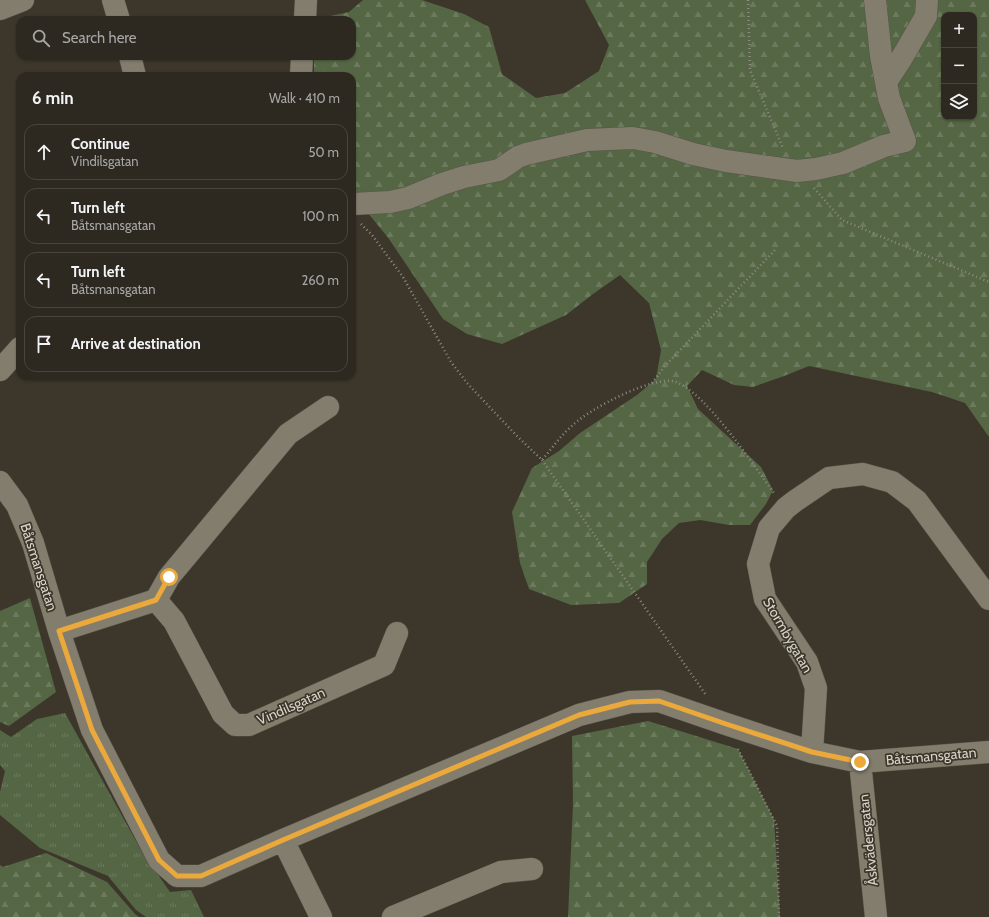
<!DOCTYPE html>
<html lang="en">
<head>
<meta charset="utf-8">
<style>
	body { margin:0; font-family:Cabin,sans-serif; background:#353129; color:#f1f3f6 }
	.controls { position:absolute; right:12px; top:12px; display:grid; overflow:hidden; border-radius:8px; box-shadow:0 1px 3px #0004 }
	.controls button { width:36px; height:36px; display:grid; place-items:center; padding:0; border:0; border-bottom:1px solid #48453e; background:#2d2920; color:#f1f3f6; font:20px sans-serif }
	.stop { position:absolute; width:12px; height:12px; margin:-9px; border:3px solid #eca93b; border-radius:50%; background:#fff }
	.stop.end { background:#eca93b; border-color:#fff; box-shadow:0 1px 4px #0008 }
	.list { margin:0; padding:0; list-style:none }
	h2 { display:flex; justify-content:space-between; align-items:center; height:52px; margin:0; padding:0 16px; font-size:17px }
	h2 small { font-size:13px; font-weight:400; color:#a7a6a5 }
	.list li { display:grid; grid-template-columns:26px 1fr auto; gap:12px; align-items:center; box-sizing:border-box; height:56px; margin:0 8px 8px; padding:0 8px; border:1px solid #48453e; border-radius:12px }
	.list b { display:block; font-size:15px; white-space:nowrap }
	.list p { margin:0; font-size:13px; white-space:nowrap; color:#a7a6a5 }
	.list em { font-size:13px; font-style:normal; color:#a7a6a5 }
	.icon { flex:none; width:22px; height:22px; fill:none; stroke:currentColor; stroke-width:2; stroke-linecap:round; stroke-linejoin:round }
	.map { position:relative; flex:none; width:989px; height:917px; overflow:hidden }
	.search { position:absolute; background:#2d2920; box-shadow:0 1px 3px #0004; left:16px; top:16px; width:340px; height:44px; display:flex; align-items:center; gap:10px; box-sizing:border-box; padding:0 14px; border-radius:12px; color:#a7a6a5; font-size:15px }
	.panel { position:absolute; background:#2d2920; box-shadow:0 1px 3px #0004; left:16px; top:72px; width:340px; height:308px; border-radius:12px }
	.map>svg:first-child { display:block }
</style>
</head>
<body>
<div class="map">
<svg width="989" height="917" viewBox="0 0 989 917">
	<defs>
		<pattern id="grass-tufts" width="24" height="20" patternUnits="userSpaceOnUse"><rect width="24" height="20" fill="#546644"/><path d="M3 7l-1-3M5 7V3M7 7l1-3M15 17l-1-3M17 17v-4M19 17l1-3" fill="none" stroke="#6c7b5e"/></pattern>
		<pattern id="forest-firs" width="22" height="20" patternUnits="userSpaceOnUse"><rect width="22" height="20" fill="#546644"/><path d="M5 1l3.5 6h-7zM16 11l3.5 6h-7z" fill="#6c7b5e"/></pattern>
	</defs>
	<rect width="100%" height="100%" fill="#3c372a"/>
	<path fill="url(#grass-tufts)" d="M65 713 141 850 170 892 191 890 204 917H146L136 910 108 876 40 848 0 815V792L5 771 0 765V730L11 737 37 719Z"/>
	<path fill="url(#forest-firs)" fill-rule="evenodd" d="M363 0H422L464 14 489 27 502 74 536 98 565 93 599 71 609 45 585 0H989V437L965 403 932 392 809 366 784 376 753 387 734 385 702 370 687 386 698 409 761 467 773 490 766 504 750 525H729L700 520 679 523 662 539 647 562V584L619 603 571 605 529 589 520 563 512 512 532 468 559 451 580 433 637 395 656 379 661 350 649 303 620 275 593 294 566 315 502 344 467 334 443 319 389 239 352 193V76H314V56H352V20H316V19L349 12ZM944 15H974V117H944Z
		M30 598 56 692 9 726 0 722V611Z
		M648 721 738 749 774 819 780 917H568L573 804 572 736Z
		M46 853 107 882 135 914 139 917H0V865L3 867Z"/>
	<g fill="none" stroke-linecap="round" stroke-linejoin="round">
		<g stroke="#59554a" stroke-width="23">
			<path id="minor" d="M113 0 119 20
				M0 9 23 0
				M305 20 306 0
				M130 56 135 76
				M301 76 302 56
				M886 82 900 61 926 16 927 0
				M352 204 390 202 408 198 442 184 464 177 499 170 518 157 526 154 587 140 633 138 655 142 693 154 726 161 797 171 816 169 843 163 884 146 905 141 889 98 881 56 875 0
				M0 370 20 348
				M0 482 17 505 33 543 59 631 92 730 159 860 177 876H201L283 840 579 715 630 702 659 701 726 724 812 752 860 762 989 752
				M156 600 174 621 223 714 235 725H249L384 665 397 633
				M59 631 156 600 169 577 288 434 328 407
				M812 752 816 688 807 662 765 599 758 564 769 528 786 508 795 501 829 478 863 474 892 482 917 501 989 599
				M860 762 876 917
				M283 840 321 917
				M393 917 501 872 532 869"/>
		</g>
		<path stroke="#8f8b80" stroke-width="2.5" stroke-dasharray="1 3" stroke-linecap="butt" d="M748 0 750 70 783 148
			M814 188 842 220 989 282
			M361 224 372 235 403 277 451 362 467 383 516 435 542 460C552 448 562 434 574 424 590 409 655 374 676 382 707 394 753 465 774 493
			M652 383 665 366 775 250
			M542 460 706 695
			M738 749 777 826 779 917"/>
		<use href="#minor" stroke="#837d6e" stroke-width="22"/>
	</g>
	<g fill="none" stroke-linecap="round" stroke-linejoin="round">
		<path stroke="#eca93b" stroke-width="5" d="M169 577 156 600 59 631 92 730 159 860 177 876H201L283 840 579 715 630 702 659 701 726 724 812 752 860 762"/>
	</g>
	<g text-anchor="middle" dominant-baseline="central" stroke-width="3.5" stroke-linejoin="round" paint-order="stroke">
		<g font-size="14" fill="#d7d4cb" stroke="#3c372a">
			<text transform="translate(39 567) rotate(72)">Båtsmansgatan</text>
			<text transform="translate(788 635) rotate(60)">Stormbygatan</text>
			<text transform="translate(291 706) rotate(-24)">Vindilsgatan</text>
			<text transform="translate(931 756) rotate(-5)">Båtsmansgatan</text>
			<text transform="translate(868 840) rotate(-96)">Åskvädersgatan</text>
		</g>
	</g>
</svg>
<div class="controls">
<button>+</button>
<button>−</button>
<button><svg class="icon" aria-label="layers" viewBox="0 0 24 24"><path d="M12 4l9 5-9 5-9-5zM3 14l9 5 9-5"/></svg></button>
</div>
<div class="stop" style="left:169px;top:577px"></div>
<div class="stop end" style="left:860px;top:762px"></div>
<div class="search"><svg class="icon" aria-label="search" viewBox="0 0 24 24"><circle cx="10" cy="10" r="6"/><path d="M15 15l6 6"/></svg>Search here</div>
<section class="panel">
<h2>6 min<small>Walk · 410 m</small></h2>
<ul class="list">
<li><svg class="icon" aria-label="ahead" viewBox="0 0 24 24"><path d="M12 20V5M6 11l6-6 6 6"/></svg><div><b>Continue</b><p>Vindilsgatan</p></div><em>50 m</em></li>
<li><svg class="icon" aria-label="left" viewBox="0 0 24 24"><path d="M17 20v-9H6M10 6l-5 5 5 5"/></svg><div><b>Turn left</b><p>Båtsmansgatan</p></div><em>100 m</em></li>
<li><svg class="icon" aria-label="left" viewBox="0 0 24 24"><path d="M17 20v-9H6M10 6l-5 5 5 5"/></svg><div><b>Turn left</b><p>Båtsmansgatan</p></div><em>260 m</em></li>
<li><svg class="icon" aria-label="arrive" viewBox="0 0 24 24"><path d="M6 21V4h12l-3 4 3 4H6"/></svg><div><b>Arrive at destination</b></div></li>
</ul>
</section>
</div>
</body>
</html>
